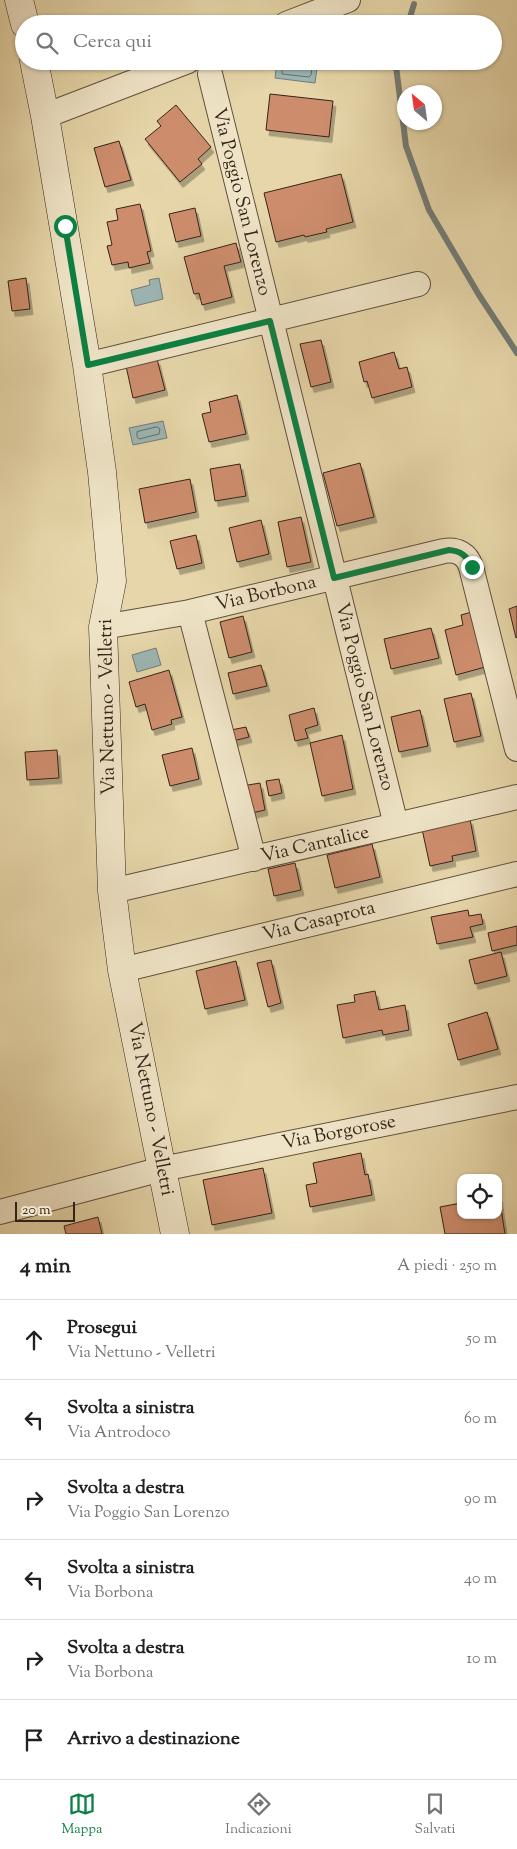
<!DOCTYPE html>
<html lang="it">
<head>
<meta charset="utf-8">
<style>
	body { margin:0; font-family:"Sorts Mill Goudy",serif; background:#f2f2f2; color:#202124 }
	.controls { position:absolute; right:15px; bottom:15px; display:grid; overflow:hidden; border-radius:10px; box-shadow:0 1px 4px #0004 }
	.controls button { width:45px; height:45px; display:grid; place-items:center; padding:0; border:0; border-bottom:1px solid #e0e0e0; background:#fff; color:#202124; font:25px sans-serif }
	.compass { position:absolute; left:397px; top:85px; width:45px; height:45px; border-radius:50%; background:#fff; box-shadow:0 1px 4px #0004; rotate:331deg }
	.scale { position:absolute; left:15px; bottom:12px; width:60px; box-sizing:border-box; padding-left:5px; border:2px solid #352419; border-top:0; font-size:14px; line-height:18px; white-space:nowrap; color:#352419; -webkit-text-stroke:4px #efe4c7; paint-order:stroke }
	.stop { position:absolute; width:15px; height:15px; margin:-11px; border:4px solid #0b8043; border-radius:50%; background:#fff }
	.stop.end { background:#0b8043; border-color:#fff; box-shadow:0 1px 5px #0008 }
	.list { margin:0; padding:0; list-style:none }
	h2 { display:flex; justify-content:space-between; align-items:center; height:65px; margin:0; padding:0 20px; font-size:21px }
	h2 small { font-size:16px; font-weight:400; color:#757577 }
	.list li { display:grid; grid-template-columns:32px 1fr auto; gap:15px; align-items:center; box-sizing:border-box; height:80px; padding:0 20px; border-top:1px solid #e0e0e0 }
	.list b { display:block; font-size:19px; white-space:nowrap }
	.list p { margin:0; font-size:16px; white-space:nowrap; color:#757577 }
	.list em { font-size:16px; font-style:normal; color:#757577 }
	.icon { flex:none; width:28px; height:28px; fill:none; stroke:currentColor; stroke-width:2; stroke-linecap:round; stroke-linejoin:round }
	.map { position:relative; flex:none; width:517px; height:1234px; overflow:hidden }
	.search { position:absolute; background:#fff; box-shadow:0 1px 4px #0004; left:15px; right:15px; top:15px; height:55px; display:flex; align-items:center; gap:12px; box-sizing:border-box; padding:0 18px; border-radius:28px; color:#757577; font-size:19px }
	.sheet { height:545px; background:#fff }
	nav { display:flex; justify-content:space-around; align-items:center; box-sizing:border-box; height:70px; border-top:1px solid #e0e0e0; background:#fff; font-size:14px; color:#757577 }
	nav a { display:grid; justify-items:center; gap:2px }
	nav .on { color:#0b8043 }
	.map>svg:first-child { display:block }
</style>
</head>
<body>
<div class="map">
<svg width="517" height="1234" viewBox="0 0 517 1234">
	<defs>
		<filter id="shadow"><feDropShadow dx="3" dy="5.5" stdDeviation="0" flood-color="#0004"/></filter>
	</defs>
	<rect width="100%" height="100%" fill="#e6d6a9"/>
	<filter id="stains"><feTurbulence type="fractalNoise" baseFrequency=".004" numOctaves="4"/><feColorMatrix values="0 0 0 0 .2 0 0 0 0 .09 0 0 0 0 .02 0 0 0 .5 -.17"/></filter>
	<radialGradient id="worn" r=".72"><stop offset=".6" stop-color="#630" stop-opacity="0"/><stop offset="1" stop-color="#630" stop-opacity=".3"/></radialGradient>
	<path fill="#9cb6b4" stroke="#737c76" d="M277 61H318L315 83 275 78Z
		M159 278 163 299 135 306 131 290 150 285 149 280Z
		M163 421 167 438 133 445 129 428Z
		M156 648 161 665 137 672 132 655Z"/>
	<g fill="none" stroke-linecap="round" stroke-linejoin="round">
		<path stroke="#686d66" stroke-width="1" d="M282 61V74L309 77 311 75 313 61
			M157 427 160 429 159 434 139 439 137 437V432Z"/>
		<path stroke="#737c76" stroke-width="6" d="M408 24 414 4
			M397 61 396 66 406 146 429 210 479 295 517 353"/>
	</g>
	<path fill="#cd8d6d" stroke="#352419" filter="url(#shadow)" d="M270 94 333 101 329 137 266 130Z
		M176 105 211 147 198 159 202 164 180 182 145 139 161 126 157 121Z
		M119 141 131 180 105 187 94 148Z
		M341 174 353 222 326 229 327 232 305 237 304 235 276 242 264 193Z
		M140 204 151 251 147 252 150 263 129 268 128 262 112 265 107 246 112 245 107 222 118 220 116 209Z
		M195 208 201 236 176 242 169 214Z
		M236 243 241 262 224 266 232 297 202 305 199 293 194 294 184 257Z
		M26 278 30 309 12 311 8 281Z
		M321 340 331 382 311 387 300 344Z
		M394 352 399 369 407 367 412 387 372 398 367 381 364 382 359 362Z
		M157 359 165 390 133 398 126 366Z
		M237 395 246 434 209 442 202 414 211 412 209 402Z
		M360 463 374 517 337 526 323 473Z
		M240 464 246 496 215 501 210 469Z
		M190 479 196 512 145 523 139 489Z
		M301 517 311 562 287 567 278 522Z
		M261 520 269 554 237 562 229 528Z
		M196 535 202 563 177 569 170 541Z
		M517 606V637L516 638 509 609Z
		M475 611 489 666 456 675 445 630 463 625 461 615Z
		M243 616 252 652 229 658 220 622Z
		M431 628 439 658 391 669 384 639Z
		M261 665 267 686 233 694 228 673Z
		M169 670 182 717 171 720 172 724 152 730 145 704 136 707 129 682Z
		M471 693 481 736 454 742 444 699Z
		M314 708 318 725 305 729 308 738 295 741 289 715Z
		M420 710 428 746 399 752 391 717Z
		M246 727 249 737 229 742 226 731Z
		M342 735 353 789 322 796 310 743Z
		M192 748 199 779 170 786 162 755Z
		M57 750 59 778 27 780 25 752Z
		M279 779 282 793 269 796 266 781Z
		M260 783 265 810 248 814 242 786Z
		M470 819 476 851 452 856 453 861 430 866 422 829Z
		M372 844 380 877 335 888 327 855Z
		M295 863 301 890 274 896 268 869Z
		M468 910 469 916 481 914 483 924 470 927 473 937 437 944 431 917Z
		M517 926V945L492 951 488 933Z
		M501 952 507 976 475 984 469 960Z
		M271 960 281 1003 268 1007 257 963Z
		M236 961 245 1000 205 1009 196 971Z
		M375 991 379 1010 405 1005 409 1030 383 1035 382 1030 343 1038 337 1005 355 1002 354 995Z
		M487 1012 498 1049 458 1060 448 1024Z
		M361 1153 365 1175 368 1174 372 1195 310 1207 306 1185 317 1183 313 1163Z
		M263 1168 272 1213 212 1225 203 1180Z
		M499 1196 505 1234H445L440 1207 461 1203V1215H498Z
		M98 1217 102 1234H66L64 1226Z"/>
	<g fill="none" stroke-linecap="round" stroke-linejoin="round">
		<g stroke="#61503d" stroke-width="26">
			<path id="minor" d="M286 24 348 0
				M210 74 396 825
				M45 116 188 61
				M87 365 418 284
				M190 612 254 859
				M103 627 190 612 444 551C457 549 467 554 471 567L517 749
				M112 891 517 797
				M122 970 517 874
				M0 1212 162 1169 517 1097"/>
		</g>
		<g stroke="#352419" stroke-width="29">
			<path id="secondary" d="M19 0 25 24
				M34 61 45 116 87 365 102 472 107 526 112 581 103 627 112 891 122 970 175 1234"/>
		</g>
		<use href="#minor" stroke="#efe4c7" stroke-width="24"/>
		<use href="#secondary" stroke="#efe4c7" stroke-width="28"/>
	</g>
	<g fill="none" stroke-linecap="round" stroke-linejoin="round">
		<path stroke="#0b8043" stroke-width="6" d="M65 226 88 365 270 321 334 578 449 550C461 551 467 556 472 567"/>
	</g>
	<g text-anchor="middle" dominant-baseline="central" stroke-width="4" stroke-linejoin="round" paint-order="stroke">
		<g font-size="19" fill="#352419" stroke="#efe4c7">
			<text transform="translate(241 202) rotate(76)">Via Poggio San Lorenzo</text>
			<text transform="translate(266 594) rotate(-13)">Via Borbona</text>
			<text transform="translate(364 697) rotate(76)">Via Poggio San Lorenzo</text>
			<text transform="translate(108 707) rotate(-91)">Via Nettuno - Velletri</text>
			<text transform="translate(315 845) rotate(-13)">Via Cantalice</text>
			<text transform="translate(319 922) rotate(-14)">Via Casaprota</text>
			<text transform="translate(150 1109) rotate(79)">Via Nettuno - Velletri</text>
			<text transform="translate(339 1133) rotate(-11)">Via Borgorose</text>
		</g>
	</g>
	<rect width="100%" height="100%" filter="url(#stains)"/>
	<rect width="100%" height="100%" fill="url(#worn)"/>
</svg>
<div class="controls">
<button><svg class="icon" aria-label="locate" viewBox="0 0 24 24"><circle cx="12" cy="12" r="6"/><path d="M12 2v4M12 18v4M2 12h4M18 12h4"/></svg></button>
</div>
<svg class="compass" viewBox="-18 -18 36 36"><path d="M0-13l5 13h-10z" fill="#e53935"/><path d="M0 13l5-13h-10z" fill="#757577"/></svg>
<div class="scale">20 m</div>
<div class="stop" style="left:65px;top:226px"></div>
<div class="stop end" style="left:472px;top:567px"></div>
<div class="search"><svg class="icon" aria-label="search" viewBox="0 0 24 24"><circle cx="10" cy="10" r="6"/><path d="M15 15l6 6"/></svg>Cerca qui</div>
</div>
<section class="sheet">
<h2>4 min<small>A piedi · 250 m</small></h2>
<ul class="list">
<li><svg class="icon" aria-label="ahead" viewBox="0 0 24 24"><path d="M12 20V5M6 11l6-6 6 6"/></svg><div><b>Prosegui</b><p>Via Nettuno - Velletri</p></div><em>50 m</em></li>
<li><svg class="icon" aria-label="left" viewBox="0 0 24 24"><path d="M17 20v-9H6M10 6l-5 5 5 5"/></svg><div><b>Svolta a sinistra</b><p>Via Antrodoco</p></div><em>60 m</em></li>
<li><svg class="icon" aria-label="right" viewBox="0 0 24 24"><path d="M7 20v-9h11M14 6l5 5-5 5"/></svg><div><b>Svolta a destra</b><p>Via Poggio San Lorenzo</p></div><em>90 m</em></li>
<li><svg class="icon" aria-label="left" viewBox="0 0 24 24"><path d="M17 20v-9H6M10 6l-5 5 5 5"/></svg><div><b>Svolta a sinistra</b><p>Via Borbona</p></div><em>40 m</em></li>
<li><svg class="icon" aria-label="right" viewBox="0 0 24 24"><path d="M7 20v-9h11M14 6l5 5-5 5"/></svg><div><b>Svolta a destra</b><p>Via Borbona</p></div><em>10 m</em></li>
<li><svg class="icon" aria-label="arrive" viewBox="0 0 24 24"><path d="M6 21V4h12l-3 4 3 4H6"/></svg><div><b>Arrivo a destinazione</b></div></li>
</ul>
</section>
<nav>
<a class="on"><svg class="icon" aria-label="map" viewBox="0 0 24 24"><path d="M3 6l6-2 6 2 6-2v14l-6 2-6-2-6 2zM9 4v14M15 6v14"/></svg>Mappa</a>
<a><svg class="icon" aria-label="directions" viewBox="0 0 24 24"><path d="M12 3l9 9-9 9-9-9zM9 14v-3h6M13 9l2 2-2 2"/></svg>Indicazioni</a>
<a><svg class="icon" aria-label="saved" viewBox="0 0 24 24"><path d="M7 4h10v16l-5-4-5 4z"/></svg>Salvati</a>
</nav>
</body>
</html>
